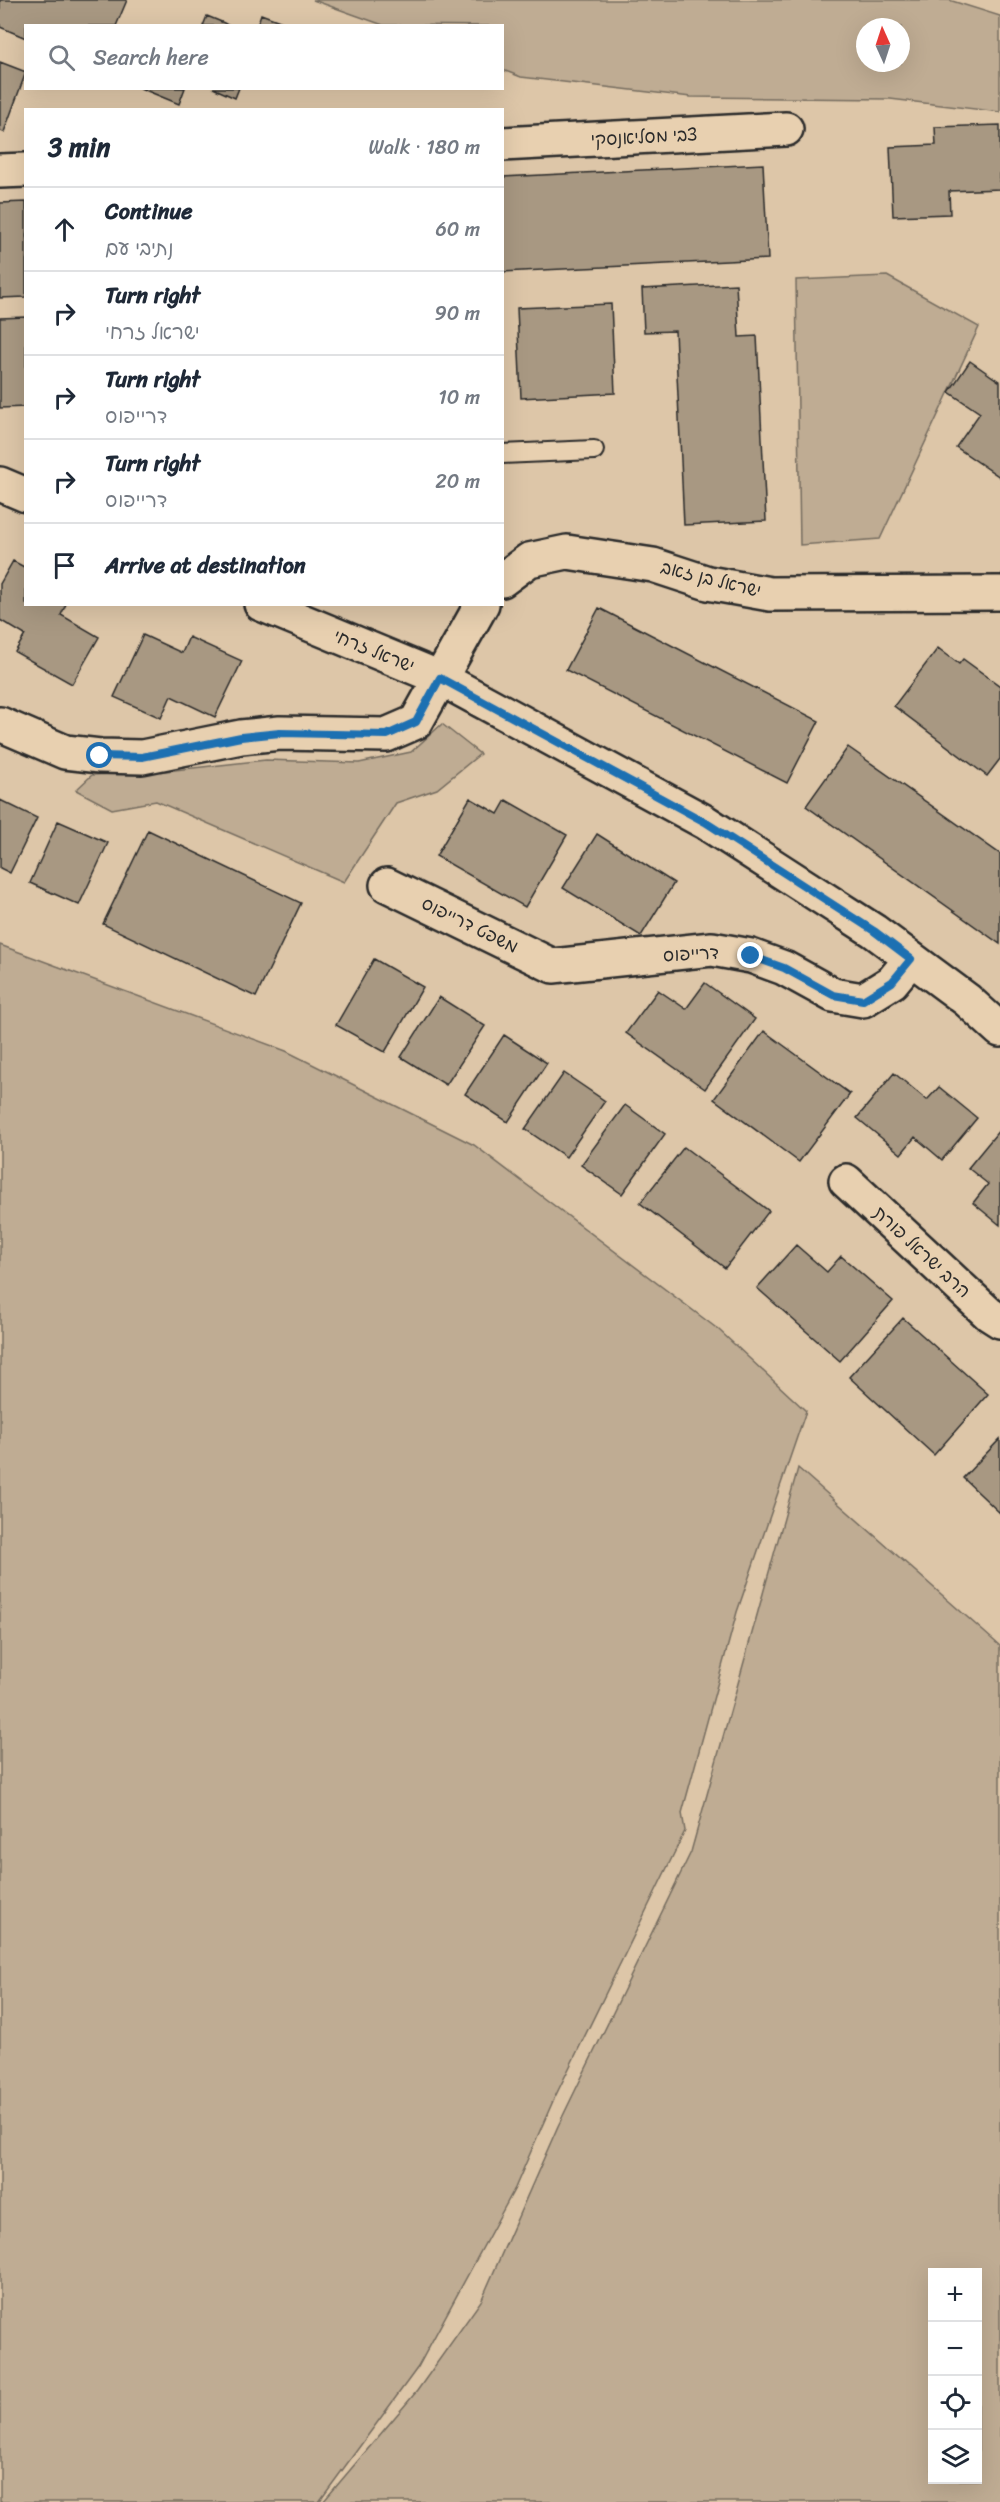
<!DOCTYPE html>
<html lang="en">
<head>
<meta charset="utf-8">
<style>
	body { margin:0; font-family:Sriracha,"Playpen Sans Hebrew",sans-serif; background:#f6f6f7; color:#1f2937 }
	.controls { position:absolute; right:18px; bottom:18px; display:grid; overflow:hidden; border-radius:0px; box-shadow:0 6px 24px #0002 }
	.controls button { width:54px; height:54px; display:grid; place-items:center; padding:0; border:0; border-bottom:2px solid #e0e1e3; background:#fff; color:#1f2937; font:30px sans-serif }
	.compass { position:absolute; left:856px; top:18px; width:54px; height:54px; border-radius:50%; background:#fff; box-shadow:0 6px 24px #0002; rotate:357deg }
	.stop { position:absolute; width:18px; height:18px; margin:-14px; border:4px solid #1f6fb2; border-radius:50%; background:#fff }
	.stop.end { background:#1f6fb2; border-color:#fff; box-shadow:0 2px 6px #0008 }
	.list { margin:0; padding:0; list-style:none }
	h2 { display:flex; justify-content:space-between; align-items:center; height:78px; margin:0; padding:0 24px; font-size:26px }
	h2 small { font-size:20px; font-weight:400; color:#747a83 }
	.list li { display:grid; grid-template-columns:39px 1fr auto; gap:18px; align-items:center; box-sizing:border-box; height:84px; padding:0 24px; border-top:2px solid #e0e1e3 }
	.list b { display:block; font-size:22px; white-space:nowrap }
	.list p { margin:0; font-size:20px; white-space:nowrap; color:#747a83 }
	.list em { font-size:20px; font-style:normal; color:#747a83 }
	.icon { flex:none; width:33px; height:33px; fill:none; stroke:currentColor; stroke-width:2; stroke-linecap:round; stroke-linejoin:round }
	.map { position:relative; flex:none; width:1000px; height:2502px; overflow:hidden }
	.search { position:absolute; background:#fff; box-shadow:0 6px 24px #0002; left:24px; top:24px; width:480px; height:66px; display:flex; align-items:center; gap:15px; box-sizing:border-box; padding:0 21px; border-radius:0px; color:#747a83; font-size:22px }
	.panel { position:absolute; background:#fff; box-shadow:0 6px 24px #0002; left:24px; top:108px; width:480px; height:498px; border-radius:0px }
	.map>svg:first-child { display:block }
</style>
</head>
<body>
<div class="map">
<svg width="1000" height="2502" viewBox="0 0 1000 2502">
	<rect width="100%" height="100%" fill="#ddc6a8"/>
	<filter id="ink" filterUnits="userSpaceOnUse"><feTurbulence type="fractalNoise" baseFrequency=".0167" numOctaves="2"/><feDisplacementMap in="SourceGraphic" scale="12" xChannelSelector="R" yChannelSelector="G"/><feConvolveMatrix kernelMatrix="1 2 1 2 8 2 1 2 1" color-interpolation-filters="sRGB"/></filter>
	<g filter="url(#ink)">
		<path fill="#bfac93" stroke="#756c5f" stroke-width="1.5" fill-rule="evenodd" d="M313 0H949L1000 16V112L890 99 691 97 521 77 503 70 502 26 383 25ZM865 27H901V63H865Z
			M887 276 979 327 880 539 800 545 796 280Z
			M442 724 480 754 437 789 396 803 344 882 156 801 112 809 76 790 92 775 166 771 266 760 359 763 411 752Z
			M0 945 286 1051 474 1145 719 1330 806 1411 737 1612 682 1813 685 1831 553 2101 515 2188 418 2367 319 2502H0Z
			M798 1468 1000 1646V2502H323L417 2391 481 2301 558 2126 691 1852ZM932 2272H978V2480H932Z"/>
		<path fill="#a89882" stroke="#2b2b2b" stroke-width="1.5" d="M0 0H127L116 26H26V38L0 27Z
			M261 14 285 23 290 26H257Z
			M207 16 224 23 229 26H203Z
			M0 62 26 72 4 132 0 131Z
			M140 88H185L179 104Z
			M213 88H239L235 98Z
			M1000 125V189L949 191 950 214 893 216 890 147 936 145 935 127Z
			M763 164 768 259 502 272V177Z
			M26 202V297L0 298V203Z
			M736 284 739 337 757 336 766 521 684 525 675 331 644 332 642 289Z
			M611 304 615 393 521 398 517 308Z
			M26 317V407L0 408V318Z
			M970 361 1000 382V477L956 447 980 413 949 392Z
			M13 561 26 568V604H66L61 615 99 637 72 684 15 652 25 635 0 620V584Z
			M599 608 819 721 787 783 566 670Z
			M143 635 182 653 189 637 242 661 215 717 171 696 161 718 114 697Z
			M938 648 959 664 963 659 1000 686V759L987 776 894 706Z
			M848 747 1000 854V944L806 806Z
			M470 798 498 814 506 800 567 835 525 907 436 856Z
			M0 800 37 818 10 873 0 868Z
			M58 821 108 843 79 905 30 883Z
			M148 830 301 903 256 997 103 924Z
			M597 834 674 883 641 936 563 888Z
			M374 959 423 987 385 1052 336 1025Z
			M705 983 755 1019 705 1089 626 1033 658 990 686 1009Z
			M439 997 485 1026 446 1085 401 1057Z
			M764 1031 850 1094 799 1162 714 1099Z
			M504 1035 547 1063 508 1122 465 1094Z
			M564 1073 605 1101 566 1157 525 1129Z
			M894 1073 927 1100 939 1087 977 1118 942 1160 915 1137 901 1154 857 1118Z
			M625 1105 665 1134 622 1194 581 1165Z
			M1000 1129V1225L973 1203 988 1184 968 1168Z
			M684 1147 769 1211 725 1268 640 1203Z
			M796 1245 827 1272 841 1256 893 1301 840 1361 757 1288Z
			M903 1318 988 1394 934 1455 849 1377Z
			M1000 1439V1513L963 1478Z"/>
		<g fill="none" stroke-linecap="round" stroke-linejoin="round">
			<g stroke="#2b2b2b" stroke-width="22">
				<path id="lane" d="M502 454 594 450"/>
			</g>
			<g stroke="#2b2b2b" stroke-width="38">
				<path id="street" d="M502 144 786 129
					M0 171 26 170
					M0 484 26 495
					M502 580 529 560 567 552 653 565 708 583 770 594 1000 593
					M261 604 440 678 705 822 874 931 967 1000 1000 1030
					M0 724 65 752 100 756 142 757 241 737 280 733 386 735 416 722 482 604
					M387 885 553 966 712 949 751 956 784 968 833 995 863 1000 892 982 911 959
					M846 1181 989 1314 1000 1321"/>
			</g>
			<use href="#lane" stroke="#e8d0b0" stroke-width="18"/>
			<use href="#street" stroke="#e8d0b0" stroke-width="33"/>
		</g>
	</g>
	<g fill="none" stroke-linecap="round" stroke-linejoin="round" filter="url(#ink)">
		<path stroke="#1f6fb2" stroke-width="8" d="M100 756 142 757 241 737 280 733 387 735 416 722 440 678 705 822 874 931 911 959 892 982 863 1000 833 995 784 968 751 956"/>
	</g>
	<g text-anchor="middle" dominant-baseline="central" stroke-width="5" stroke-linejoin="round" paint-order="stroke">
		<g font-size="18" fill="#2b2b2b" stroke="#e8d0b0">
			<text transform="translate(644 137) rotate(-3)">צבי מסליאנסקי</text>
			<text transform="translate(711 579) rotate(14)">ישראל בן זאב</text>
			<text transform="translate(374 651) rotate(22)">ישראל זרחי</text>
			<text transform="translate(470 925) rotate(26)">משפט דרייפוס</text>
			<text transform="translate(691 954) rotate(-3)">דרייפוס</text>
			<text transform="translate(922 1252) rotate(43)">הרב ישראל פורת</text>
		</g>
	</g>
</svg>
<div class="controls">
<button>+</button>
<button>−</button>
<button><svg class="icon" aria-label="locate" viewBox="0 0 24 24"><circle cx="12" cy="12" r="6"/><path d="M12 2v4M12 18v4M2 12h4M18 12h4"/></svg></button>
<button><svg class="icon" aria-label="layers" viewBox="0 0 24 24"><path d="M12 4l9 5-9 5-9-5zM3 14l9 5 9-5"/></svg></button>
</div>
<svg class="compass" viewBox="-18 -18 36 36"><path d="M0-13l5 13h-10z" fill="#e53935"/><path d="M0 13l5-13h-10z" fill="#747a83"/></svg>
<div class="stop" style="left:100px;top:756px"></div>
<div class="stop end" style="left:751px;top:956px"></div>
<div class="search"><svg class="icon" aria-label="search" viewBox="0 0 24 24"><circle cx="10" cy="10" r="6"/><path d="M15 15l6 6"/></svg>Search here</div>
<section class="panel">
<h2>3 min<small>Walk · 180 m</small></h2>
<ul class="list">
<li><svg class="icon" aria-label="ahead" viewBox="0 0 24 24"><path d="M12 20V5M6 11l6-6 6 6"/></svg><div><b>Continue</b><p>נתיבי עם</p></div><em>60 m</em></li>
<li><svg class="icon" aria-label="right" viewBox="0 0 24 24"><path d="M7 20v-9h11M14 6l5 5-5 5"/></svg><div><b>Turn right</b><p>ישראל זרחי</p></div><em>90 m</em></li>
<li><svg class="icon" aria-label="right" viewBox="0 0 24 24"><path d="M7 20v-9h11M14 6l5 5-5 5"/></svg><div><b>Turn right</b><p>דרייפוס</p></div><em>10 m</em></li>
<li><svg class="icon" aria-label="right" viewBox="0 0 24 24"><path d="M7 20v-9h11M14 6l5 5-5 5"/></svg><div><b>Turn right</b><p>דרייפוס</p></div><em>20 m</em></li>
<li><svg class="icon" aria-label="arrive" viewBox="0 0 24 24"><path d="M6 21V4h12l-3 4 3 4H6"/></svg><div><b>Arrive at destination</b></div></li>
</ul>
</section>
</div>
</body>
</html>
